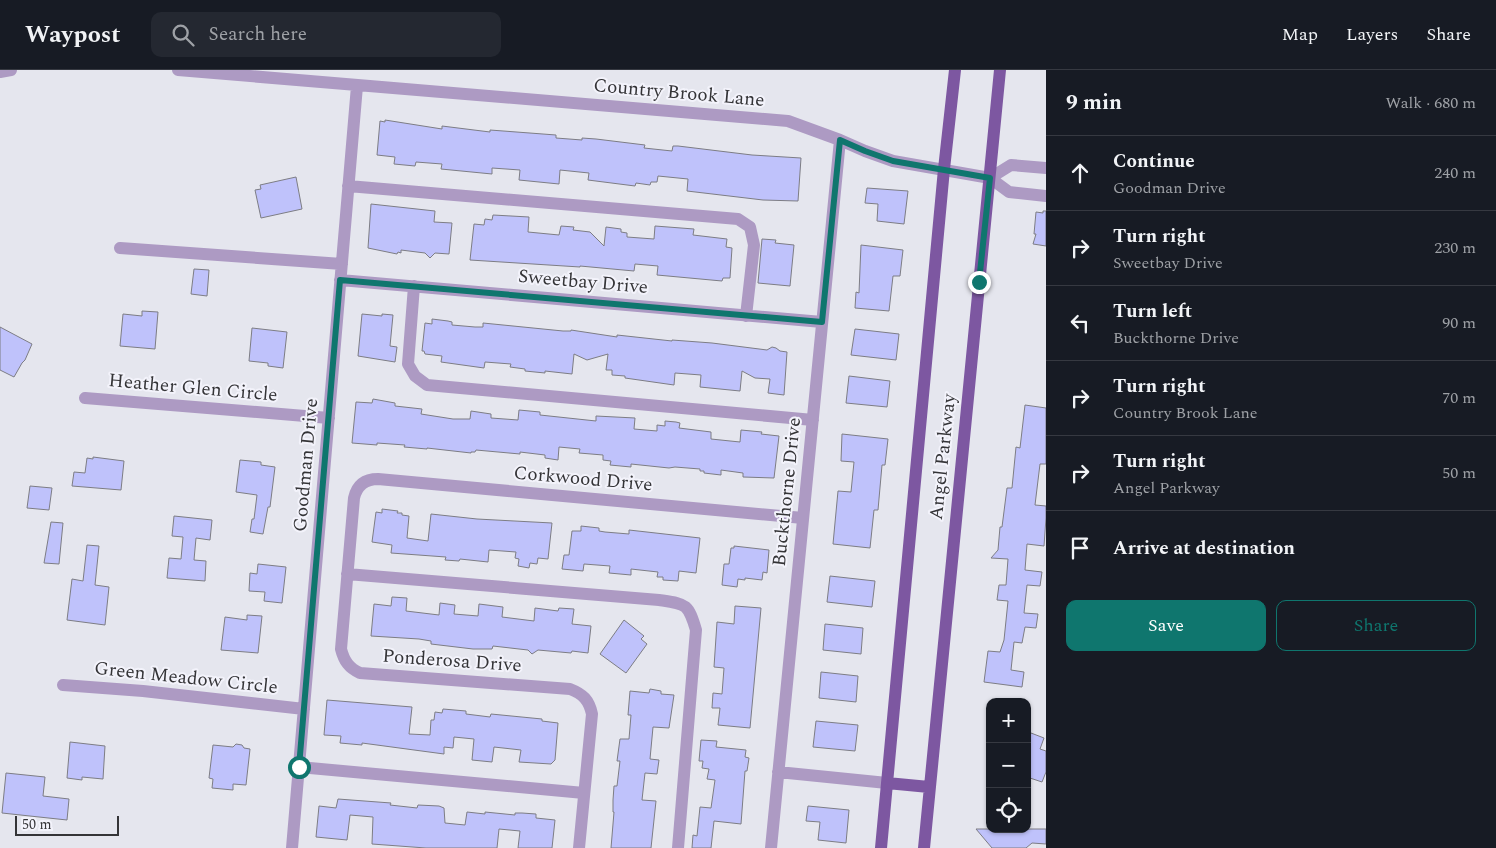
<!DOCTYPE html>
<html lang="en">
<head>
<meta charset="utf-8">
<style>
	body { margin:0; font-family:Spectral,serif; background:#242831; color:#f1f3f6 }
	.controls { position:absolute; right:15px; bottom:15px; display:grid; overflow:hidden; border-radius:10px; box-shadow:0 1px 4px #0004 }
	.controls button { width:45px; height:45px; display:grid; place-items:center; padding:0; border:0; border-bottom:1px solid #363941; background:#171b24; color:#f1f3f6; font:25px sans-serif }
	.scale { position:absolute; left:15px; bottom:12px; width:104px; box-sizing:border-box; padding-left:5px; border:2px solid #343437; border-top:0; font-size:14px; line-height:18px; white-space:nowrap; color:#343437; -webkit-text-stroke:4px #f3f3fb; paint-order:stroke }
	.stop { position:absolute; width:15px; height:15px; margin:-11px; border:4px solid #0f766e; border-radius:50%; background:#fff }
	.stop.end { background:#0f766e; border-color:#fff; box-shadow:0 1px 5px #0008 }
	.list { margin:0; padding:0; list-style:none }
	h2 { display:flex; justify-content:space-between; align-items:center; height:65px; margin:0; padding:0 20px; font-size:21px }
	h2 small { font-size:16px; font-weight:400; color:#9ea1a6 }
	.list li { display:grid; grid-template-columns:32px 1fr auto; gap:15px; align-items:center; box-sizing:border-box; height:75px; padding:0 20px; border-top:1px solid #363941 }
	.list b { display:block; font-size:19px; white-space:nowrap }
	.list p { margin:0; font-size:16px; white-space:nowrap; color:#9ea1a6 }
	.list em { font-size:16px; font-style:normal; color:#9ea1a6 }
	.actions { display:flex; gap:10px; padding:15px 20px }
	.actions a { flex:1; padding:11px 0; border:1px solid #0f766e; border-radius:10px; text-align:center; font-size:18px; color:#0f766e }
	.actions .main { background:#0f766e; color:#fff }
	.icon { flex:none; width:28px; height:28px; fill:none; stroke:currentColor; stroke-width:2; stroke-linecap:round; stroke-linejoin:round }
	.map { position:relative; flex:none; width:1046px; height:778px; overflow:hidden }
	header { display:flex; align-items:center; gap:30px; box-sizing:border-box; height:70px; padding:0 25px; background:#171b24; border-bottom:1px solid #363941 }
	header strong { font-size:24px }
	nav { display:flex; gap:28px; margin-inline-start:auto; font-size:18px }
	.search { width:350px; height:45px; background:#242831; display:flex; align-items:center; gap:12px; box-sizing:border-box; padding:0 18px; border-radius:10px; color:#9ea1a6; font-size:19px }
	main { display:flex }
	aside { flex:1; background:#171b24 }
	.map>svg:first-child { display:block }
</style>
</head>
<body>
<header>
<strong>Waypost</strong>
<div class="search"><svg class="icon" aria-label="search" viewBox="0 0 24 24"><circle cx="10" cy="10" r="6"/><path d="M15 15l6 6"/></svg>Search here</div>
<nav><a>Map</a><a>Layers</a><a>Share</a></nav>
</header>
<main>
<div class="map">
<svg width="1046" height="778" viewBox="0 0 1046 778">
	<rect width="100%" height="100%" fill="#e5e6ee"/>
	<path fill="#bfc2fb" stroke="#7d7d84" d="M385 50 442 59V56L490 62V60L556 65V68L582 70V68L596 69 645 75 644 78 672 81 673 76H678L752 85 801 88 798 131 763 130 687 121 688 109 658 106 657 112H651L650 115 636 113 635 116 588 110 589 103 560 100 559 114 519 110 520 100 492 98V104L441 99 442 94 416 92 415 96 394 94 395 87 377 85 380 51 385 52Z
		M296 107 302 139 261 148 255 120 261 119 260 115Z
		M867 118 908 121 904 154 877 151 878 134 865 133Z
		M371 134 435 141 434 152 452 153 449 184 435 183 430 188 425 183 401 180V183L398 182 397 184 368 178Z
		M1043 141H1046V176L1033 174 1036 164H1034L1036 142 1043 143Z
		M493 145 529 147 528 162 559 165 561 156 574 157 573 160 590 162 604 176 606 157 621 159V162L627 163V167L654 169 655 156 694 159 693 165 727 169 726 177 732 178 730 208H723L722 211 657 205 658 196 635 194 634 201 580 196V197L470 190 474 154 484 155 485 149 492 150Z
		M762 169 776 170 775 173 794 175 790 216 758 213Z
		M861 175 903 180 900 206H893L889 241 855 238 856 222 859 223Z
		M194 199 209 200 207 226 191 224Z
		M142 241 158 242 155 279 120 276 123 244 142 246Z
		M362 244 382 246V244L393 245 390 276 397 277 395 292 358 286Z
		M432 249 448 251 452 252V255L475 257H483V253L563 261H571V260L617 267V265L672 271V270L712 273 767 280 772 277 776 278 780 281 787 282 784 325 768 323 770 309 755 308 742 301 740 321 700 317 701 305 675 303 674 315 625 308V306L612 305V300H606L608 284 587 290 574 284 572 304 545 301V303L525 301V299L510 297 511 294 485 292 484 298 441 292 442 286 425 284 424 281H422L425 253 432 254Z
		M0 257 32 274 25 290 22 293 14 307 0 300Z
		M252 258 287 262 283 298 268 296V293L249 291Z
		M855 259 899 264 896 290 851 285Z
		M849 306 890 311 887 337 846 333Z
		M373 329 395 333V336L422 339 421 344 453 349H470L471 341 491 344V348L518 350 519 340 540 342V345L596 351V346L635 348 634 359 657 361V355L665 356V351L676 352 680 353 679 358 711 362V369L740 372 741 360 762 362 761 364 779 366 774 408 743 407V403L721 400V405L704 403V401H700V399L675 397 669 398 631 394V397L610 395 611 391 603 390V385L579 383 580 379 559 377 558 390 545 388V385L520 382V384L476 380 475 382H471V383L427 378V379L404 377 405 375 377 373V375L352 373 356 332 372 333Z
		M1025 335 1046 338V394H1040L1035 435 1046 436V448L1044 476 1027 474 1025 500 1042 502 1040 516 1027 515 1024 543 1038 544 1036 558 1025 557 1022 573 1014 572 1011 600 1024 602 1022 617 984 612 988 581 1000 582 1004 570 1008 531 997 530 999 515H1006L1008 489 991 488 998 480 1000 457H1002L1007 418H1012L1016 377 1020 378Z
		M842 364 888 369 885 395H882L878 440H874L870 478 833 474 838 421 851 422 854 392 841 391Z
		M93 387 124 391 121 420 72 416 74 402 85 403 87 388 93 389Z
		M240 390 261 392V395L275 397 270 437H268L263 464 250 462 252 449H254L257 425 236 422Z
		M30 416 52 418 49 440 27 438Z
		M382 439 398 441 397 443H402V445L409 446 407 468 428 471 431 444 477 449 552 453 548 489 538 488 537 494 530 493 529 498 518 496 519 489 515 488 516 482 489 480 488 492 460 489 459 491 445 490 446 487 391 483 392 475 372 472 376 442 382 443Z
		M174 446 212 450 210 470 196 468 194 490 206 491 205 511 167 508 169 488 181 489 183 467 172 466Z
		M51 452 63 453 59 494 44 493Z
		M581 456 599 458V461L605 462 629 464V460L700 468 696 503 679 501 678 511 663 510V507H657L658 502 631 499V505L609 503 610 496 584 494 583 501 562 499 564 485H569L572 461H581Z
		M87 475 99 476 95 515 109 517 105 555 67 550 72 509 83 511Z
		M734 476 769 480 767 503 763 502 762 510 745 508V510L738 509 737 517 722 515 724 494H729L731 478H734Z
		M258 494 286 497 282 533 264 531 265 522 249 521 250 503 257 504Z
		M830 506 875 511 872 537 827 532Z
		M392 527 407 528 406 541 439 545 440 533 455 535 454 544 478 546 479 534 503 537 502 547 534 551 535 538 558 541 559 538 574 539 572 554 591 556 588 583 572 581 571 583 538 580 532 584 528 580 519 579 493 576 492 579H473L431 574V571L419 569 371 566 374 534 391 536Z
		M735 536 761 538 750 658 718 655 720 638H712L713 623 722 624 724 598 714 597 717 552 734 554Z
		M247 545 262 546 258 583 221 580 225 547 247 550Z
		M624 550 644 566 641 569 647 574 626 603 600 584Z
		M825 554 863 558 861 584 823 580Z
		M821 602 858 606 856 632 819 628Z
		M650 619 661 621V624L674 625 669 658 653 657 650 689 659 690 657 704 645 703 642 730 656 731 651 778H611L614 742H613V730L614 716H617L620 691H617L620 669H629L631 645H628L630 621 649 623Z
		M327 630 412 637 409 664 430 665 431 650H434L435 642 442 643 443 639 466 641V644L490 647 491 644 542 649V651L558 653 555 690 551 694 519 692 521 680 494 677 492 692 472 690 474 669 454 667 453 678 444 677V684L362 673V675L340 673 341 666 324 665Z
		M816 651 858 655 855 681 813 677Z
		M1031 663 1044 668 1040 679 1046 681V702L1042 712 1027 707V673Z
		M701 670 717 671 716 677 746 680 745 687 749 688 747 701H745L741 754 714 751 711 778H692L693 765 697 766 700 737 711 738 715 710 707 709 709 699 702 698 703 691H699Z
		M70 672 105 676 103 709 82 707V710L67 708Z
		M236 674 242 675 244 678 250 679 246 715 233 714V720L212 718 213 709 209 708 213 675 233 677Z
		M6 703 45 707 43 726 69 729 67 750 2 743Z
		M338 729 391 733 390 735 417 738 418 735 439 736 444 738 445 753 465 755 467 742 485 744V742L515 745V743H522L536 744V748L555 750 552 778H518L520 761 499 759 497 778H426L372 774 373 747 350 745 347 770 316 767 319 736 336 738Z
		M808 736 849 740 846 773 818 770 820 752 806 751Z
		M976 759H1046V774L1032 773 1026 778H992Z"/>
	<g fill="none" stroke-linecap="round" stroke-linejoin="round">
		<path stroke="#ad9ac3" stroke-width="12" d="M178 0 788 51 840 70 865 81 893 91 990 108 1009 122 1046 126
			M0 2 11 0
			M990 108 1011 95 1046 98
			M348 116 738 149 750 157 754 175 746 246
			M120 178 342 194
			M340 210 822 252
			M414 216 408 294 415 306 427 315 813 350
			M85 328 329 348
			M347 504 659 530C686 534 688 533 696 560L678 778
			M63 615 143 621 304 639
			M299 697 584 723
			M778 702 887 713
			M292 778 357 16
			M579 778 592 644C589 630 583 624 570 619L360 603C349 598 344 591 341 579L354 428C357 415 365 409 378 409L803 448
			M771 778 840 70"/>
		<path stroke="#7d57a1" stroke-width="12" d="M887 713 929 717
			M881 778 944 99 955 0
			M924 778 1000 0"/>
	</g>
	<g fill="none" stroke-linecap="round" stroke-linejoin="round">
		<path stroke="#0f766e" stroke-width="6" d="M299 697 340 210 822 252 840 70 865 81 893 91 990 108 979 212"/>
	</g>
	<g text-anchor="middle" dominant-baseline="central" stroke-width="4" stroke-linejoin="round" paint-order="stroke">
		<g font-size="19" fill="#343437" stroke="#f3f3fb">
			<text transform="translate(679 23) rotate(5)">Country Brook Lane</text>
			<text transform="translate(583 212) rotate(5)">Sweetbay Drive</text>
			<text transform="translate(193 318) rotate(5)">Heather Glen Circle</text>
			<text transform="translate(943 387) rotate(-84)">Angel Parkway</text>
			<text transform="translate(306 395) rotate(-85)">Goodman Drive</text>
			<text transform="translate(583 409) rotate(5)">Corkwood Drive</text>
			<text transform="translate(787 422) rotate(-84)">Buckthorne Drive</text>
			<text transform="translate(452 591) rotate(4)">Ponderosa Drive</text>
			<text transform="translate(186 608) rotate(6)">Green Meadow Circle</text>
		</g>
	</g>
</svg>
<div class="controls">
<button>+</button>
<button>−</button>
<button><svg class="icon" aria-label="locate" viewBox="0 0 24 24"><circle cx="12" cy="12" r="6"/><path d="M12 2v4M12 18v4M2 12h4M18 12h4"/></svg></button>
</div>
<div class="scale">50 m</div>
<div class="stop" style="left:299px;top:697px"></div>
<div class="stop end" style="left:979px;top:212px"></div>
</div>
<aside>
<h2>9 min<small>Walk · 680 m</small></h2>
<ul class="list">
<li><svg class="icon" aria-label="ahead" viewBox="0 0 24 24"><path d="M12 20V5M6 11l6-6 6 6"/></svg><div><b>Continue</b><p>Goodman Drive</p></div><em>240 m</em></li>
<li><svg class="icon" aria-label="right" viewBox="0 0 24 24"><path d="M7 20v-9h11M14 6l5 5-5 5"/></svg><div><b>Turn right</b><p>Sweetbay Drive</p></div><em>230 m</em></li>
<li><svg class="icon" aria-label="left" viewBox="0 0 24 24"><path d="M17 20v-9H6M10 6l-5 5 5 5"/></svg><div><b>Turn left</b><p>Buckthorne Drive</p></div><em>90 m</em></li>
<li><svg class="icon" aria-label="right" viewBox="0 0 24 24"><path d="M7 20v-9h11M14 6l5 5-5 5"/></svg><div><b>Turn right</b><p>Country Brook Lane</p></div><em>70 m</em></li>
<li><svg class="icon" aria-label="right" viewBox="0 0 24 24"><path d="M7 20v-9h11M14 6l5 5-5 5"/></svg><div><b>Turn right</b><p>Angel Parkway</p></div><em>50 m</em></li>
<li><svg class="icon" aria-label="arrive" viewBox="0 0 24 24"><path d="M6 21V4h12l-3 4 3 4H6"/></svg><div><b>Arrive at destination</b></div></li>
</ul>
<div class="actions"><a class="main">Save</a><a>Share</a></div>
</aside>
</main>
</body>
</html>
